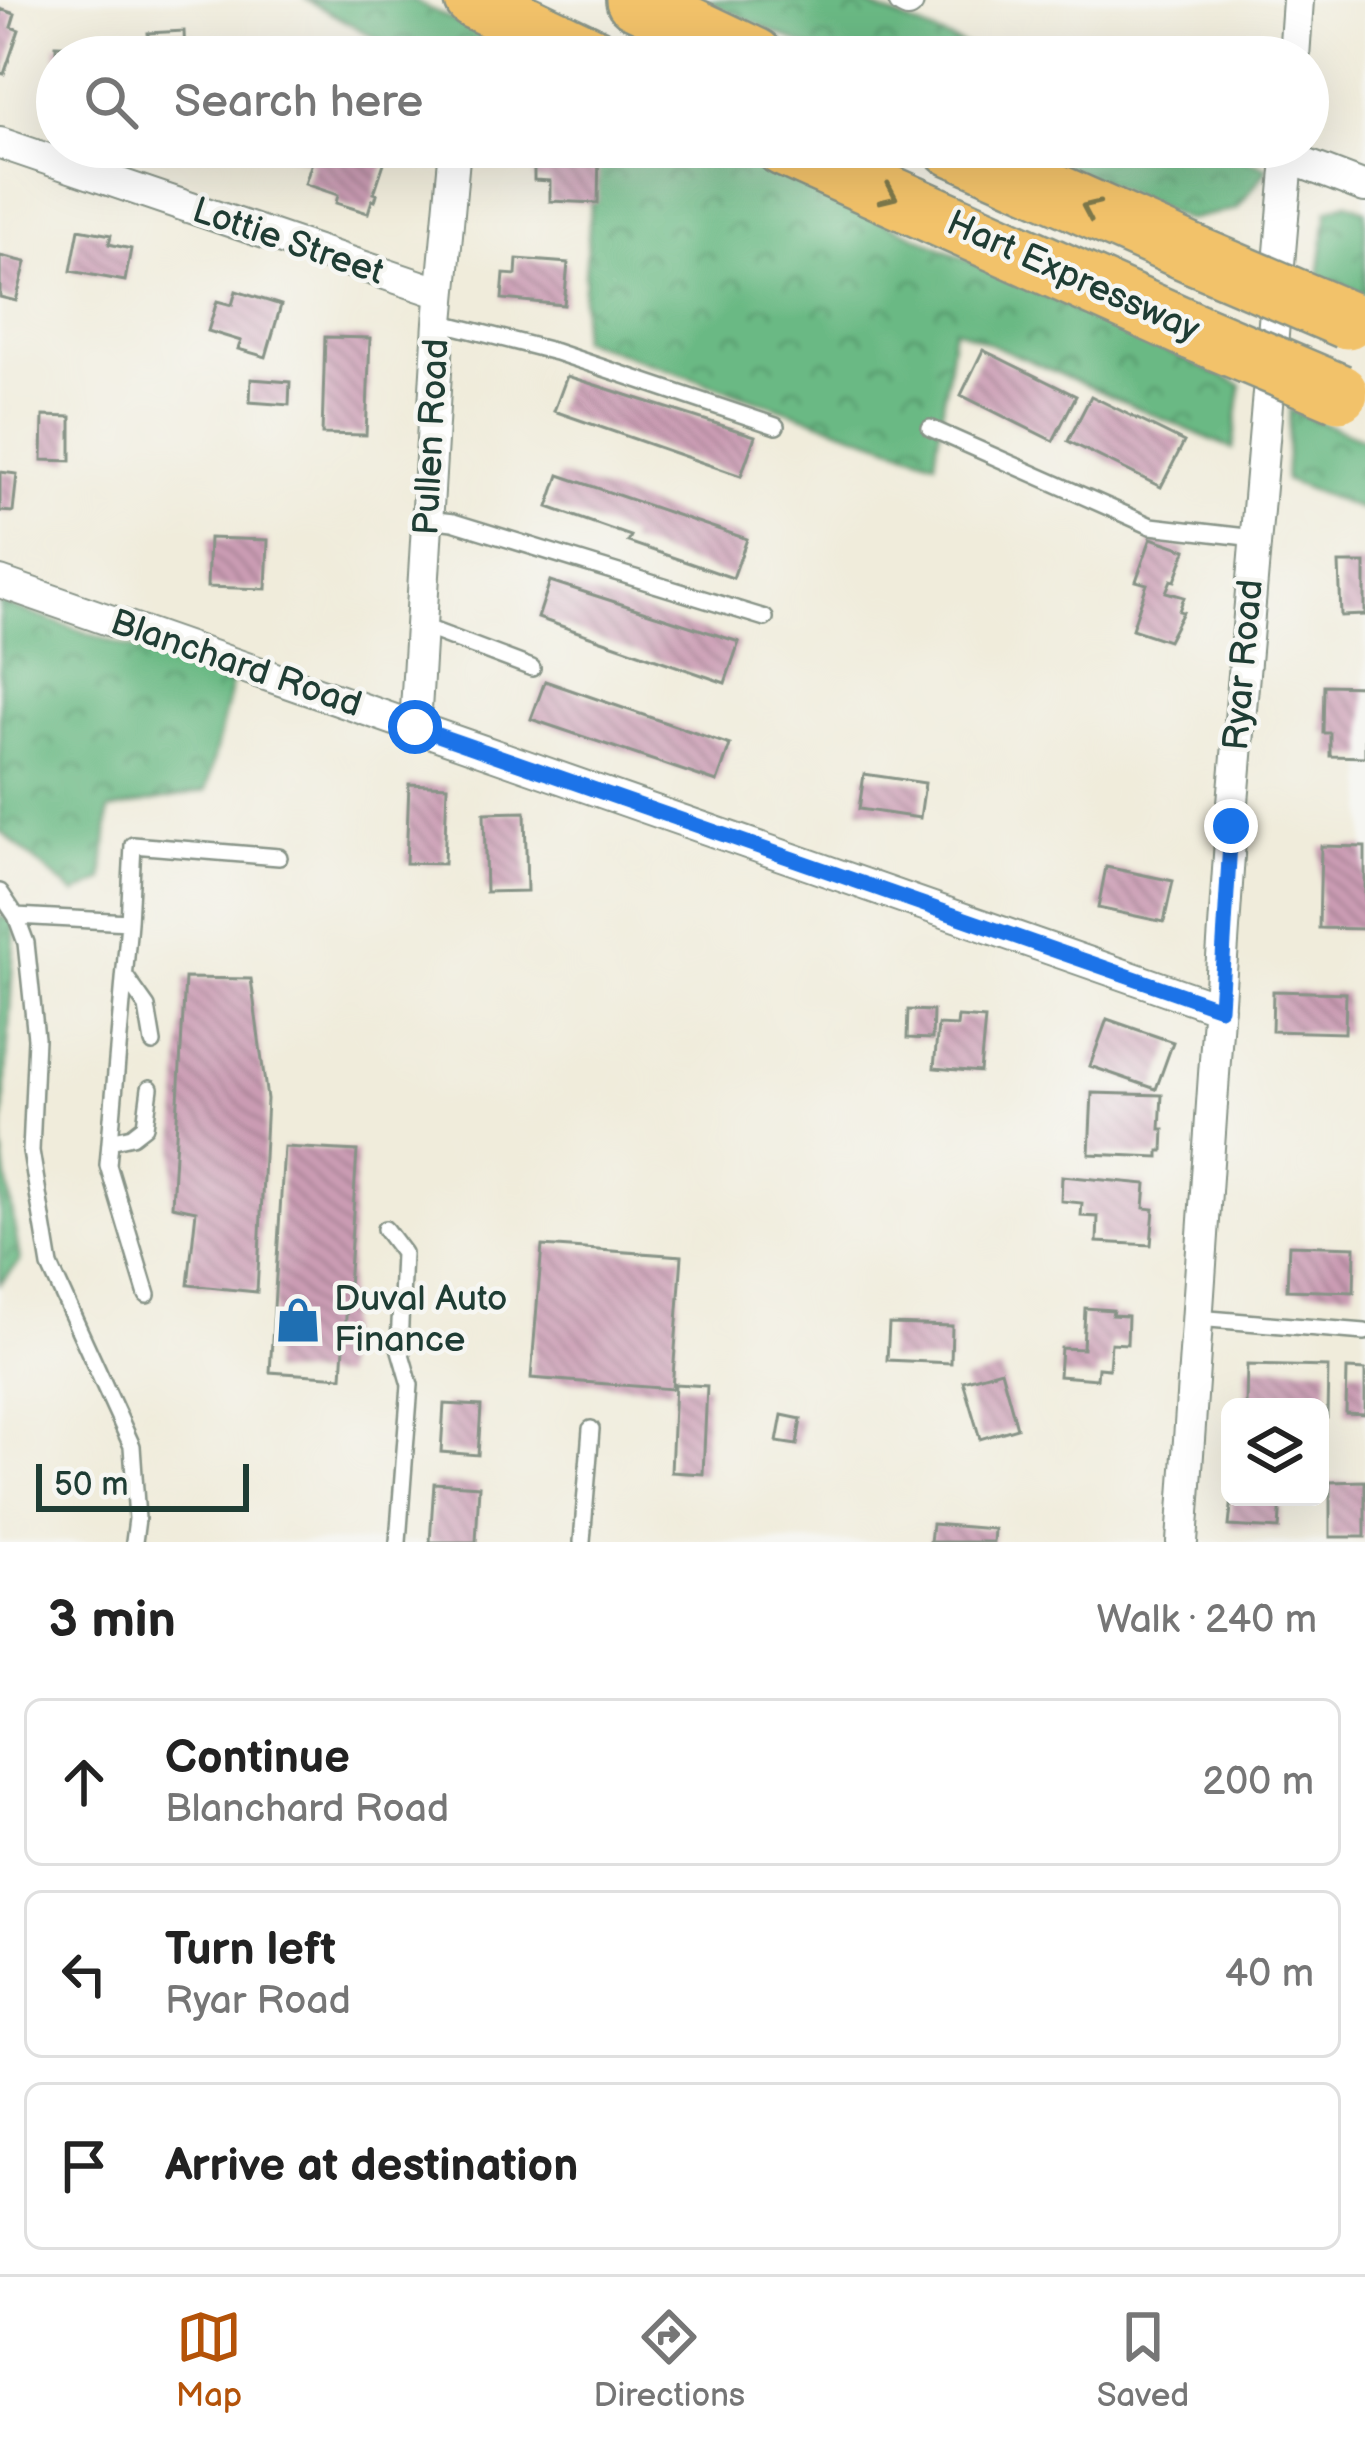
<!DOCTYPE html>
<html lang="en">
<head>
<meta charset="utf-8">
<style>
	body { margin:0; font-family:"Balsamiq Sans",sans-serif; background:#f2f2f2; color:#222 }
	.controls { position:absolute; right:36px; bottom:36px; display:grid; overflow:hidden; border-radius:18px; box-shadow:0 12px 48px #0002 }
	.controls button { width:108px; height:108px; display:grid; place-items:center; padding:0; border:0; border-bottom:3px solid #e0e0e0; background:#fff; color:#222; font:60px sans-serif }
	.scale { position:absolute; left:36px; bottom:30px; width:213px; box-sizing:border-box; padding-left:12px; border:6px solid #1f3d34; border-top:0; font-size:33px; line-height:42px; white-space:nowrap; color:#1f3d34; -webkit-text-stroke:9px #f6f6f2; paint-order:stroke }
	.stop { position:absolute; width:36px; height:36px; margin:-27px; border:9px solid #1a73e8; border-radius:50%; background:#fff }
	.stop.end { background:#1a73e8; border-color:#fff; box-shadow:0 3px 12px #0008 }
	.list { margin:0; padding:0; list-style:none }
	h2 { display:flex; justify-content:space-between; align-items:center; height:156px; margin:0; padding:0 48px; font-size:51px }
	h2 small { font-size:39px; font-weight:400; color:#767676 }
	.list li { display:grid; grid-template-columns:78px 1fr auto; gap:36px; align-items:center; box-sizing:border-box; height:168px; margin:0 24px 24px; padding:0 24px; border:3px solid #e0e0e0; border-radius:18px }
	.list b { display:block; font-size:45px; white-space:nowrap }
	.list p { margin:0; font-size:39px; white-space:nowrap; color:#767676 }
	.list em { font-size:39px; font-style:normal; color:#767676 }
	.icon { flex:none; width:66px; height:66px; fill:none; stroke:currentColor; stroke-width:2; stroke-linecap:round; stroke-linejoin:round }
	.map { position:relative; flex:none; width:1365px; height:1542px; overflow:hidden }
	.search { position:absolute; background:#fff; box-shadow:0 12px 48px #0002; left:36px; right:36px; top:36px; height:132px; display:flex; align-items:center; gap:30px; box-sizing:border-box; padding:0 42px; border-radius:66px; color:#767676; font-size:45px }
	.sheet { height:732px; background:#fff }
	nav { display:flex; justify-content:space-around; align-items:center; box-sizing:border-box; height:168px; border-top:3px solid #e0e0e0; background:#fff; font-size:33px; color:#767676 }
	nav a { display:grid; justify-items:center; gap:6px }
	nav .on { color:#b45309 }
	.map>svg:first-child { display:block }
</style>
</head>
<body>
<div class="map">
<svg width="1365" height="1542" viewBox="0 0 1365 1542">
	<defs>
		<pattern id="forest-crowns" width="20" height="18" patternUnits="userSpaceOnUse" patternTransform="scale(3)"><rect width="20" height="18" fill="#6bb984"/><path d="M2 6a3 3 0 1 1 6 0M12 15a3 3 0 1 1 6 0" fill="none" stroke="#57986d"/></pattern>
		<pattern id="building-back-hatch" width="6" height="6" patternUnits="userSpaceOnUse" patternTransform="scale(3)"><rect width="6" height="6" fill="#cb9cb4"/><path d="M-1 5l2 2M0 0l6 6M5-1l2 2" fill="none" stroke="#a48093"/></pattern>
	</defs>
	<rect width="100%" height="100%" fill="#f6f6f2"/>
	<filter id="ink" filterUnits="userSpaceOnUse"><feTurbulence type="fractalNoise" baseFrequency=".00833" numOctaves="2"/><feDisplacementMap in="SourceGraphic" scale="24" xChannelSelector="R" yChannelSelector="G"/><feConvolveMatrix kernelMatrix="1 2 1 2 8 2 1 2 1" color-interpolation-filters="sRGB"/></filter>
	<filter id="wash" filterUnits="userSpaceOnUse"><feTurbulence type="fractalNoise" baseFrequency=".004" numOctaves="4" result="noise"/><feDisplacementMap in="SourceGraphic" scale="48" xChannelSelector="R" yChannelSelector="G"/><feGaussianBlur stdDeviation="2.7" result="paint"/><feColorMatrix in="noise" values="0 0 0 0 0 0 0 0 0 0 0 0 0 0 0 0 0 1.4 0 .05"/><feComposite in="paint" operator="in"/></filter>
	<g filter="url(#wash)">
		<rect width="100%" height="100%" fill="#f0ecdb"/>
		<path fill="url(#forest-crowns)" stroke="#457b5c" stroke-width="3" d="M307 0H412L528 57H410Z
			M705 0H855L992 57H829Z
			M589 147H720L1241 385 1233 449 954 328 935 461 580 339 592 191Z
			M1026 147H1216L1268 168 1237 209 1186 220Z
			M1347 203 1365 210V295L1319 276 1328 210Z
			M1290 410 1365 440V511L1285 480Z
			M0 603 232 683 206 791 109 810 103 880 75 894 0 831Z
			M0 915 15 923 2 1146 20 1262 0 1283Z"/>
		<g id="blocks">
			<path fill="url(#building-back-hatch)" d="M0 9 15 14 11 27 19 30 4 74 0 73Z
				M184 31 185 57H149L148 33Z
				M56 45 108 47 107 57H56Z
				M277 147H372L369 155 385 160 374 193 377 194 375 201 372 200 368 213 336 203 338 195 305 184 312 162 276 151Z
				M534 147 599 149 598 203 550 201V181L534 180Z
				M79 229 111 235 109 244 131 249 125 281 71 271Z
				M0 256 26 262 16 301 0 297Z
				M517 259 568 263 564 305 502 299 504 274 516 275Z
				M236 291 281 305 266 357 238 349 241 341 208 331 217 301 232 305Z
				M325 337 370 338 366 435 322 434Z
				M983 350 1076 396 1053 441 961 395Z
				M567 376 755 436 741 476 554 411Z
				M251 379 290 382 289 405 250 402Z
				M1091 396 1184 442 1161 487 1068 441Z
				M43 416 71 417V461L42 460Z
				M0 472 17 474 13 512 0 511Z
				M559 475 747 539 733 578 628 542 631 536 548 507Z
				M209 538 268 540 266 589 207 587Z
				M1151 538 1186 550 1175 581 1171 580 1166 592 1184 597 1179 611 1183 612 1168 641 1132 629 1147 584 1136 581Z
				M1339 563H1365V615L1341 616Z
				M550 581 739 642 725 683 538 618Z
				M545 681 730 745 717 782 531 719Z
				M1324 685 1365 686V757L1330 756V733H1323Z
				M864 774 925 783 920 818 859 809Z
				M409 784 447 786 444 864 406 863Z
				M525 812 527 891 486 892 484 813Z
				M1321 846 1365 847V929L1319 928Z
				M1106 867 1173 881 1164 922 1098 908Z
				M185 978 251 979 267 1099 257 1292 188 1285 196 1211 172 1206Z
				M1273 991 1346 993 1345 1033 1272 1031Z
				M908 1010 933 1011 932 1039 907 1038Z
				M958 1017 985 1019 980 1072 934 1068 938 1025 957 1026Z
				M1107 1019 1173 1042 1156 1089 1090 1066Z
				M1092 1093 1162 1095 1160 1129H1164L1163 1151H1159V1157L1089 1154Z
				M284 1147 357 1151 342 1377 270 1372Z
				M1062 1176 1146 1184 1144 1208 1154 1209 1151 1245 1097 1242 1098 1217 1081 1216 1082 1203 1061 1201Z
				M1289 1245 1355 1247 1354 1292 1287 1290Z
				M542 1246 682 1256 672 1389 531 1378Z
				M1085 1308 1113 1310 1112 1315 1128 1316 1127 1344 1111 1343 1109 1369 1098 1368 1097 1379 1059 1376 1061 1348 1083 1349Z
				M889 1324 952 1326 951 1363 887 1360Z
				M1247 1365 1328 1367 1327 1418H1320V1407H1246Z
				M1347 1369 1365 1370V1414L1346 1413Z
				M1001 1370 1017 1428 980 1439 963 1381Z
				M675 1384 707 1386 703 1474 671 1472Z
				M444 1404 481 1406 478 1455 441 1452Z
				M782 1415 801 1419 797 1445 777 1442Z
				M1365 1481V1537H1330V1482Z
				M434 1483 479 1486 476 1542H430Z
				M1232 1497H1281L1279 1529 1229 1526Z
				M932 1524 994 1529 993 1542H930Z"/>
		</g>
	</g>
	<g filter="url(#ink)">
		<use href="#blocks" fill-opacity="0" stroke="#889488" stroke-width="3"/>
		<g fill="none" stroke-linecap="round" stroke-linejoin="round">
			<g stroke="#889488" stroke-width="20">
				<path id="service" d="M439 322 556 352 776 426
					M930 428 1151 526 1255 538
					M427 519 453 522 765 618
					M421 626 532 668
					M0 892 16 916 26 943 36 1038 31 1151 50 1266 132 1446 137 1519 134 1542
					M16 916 129 922 133 845 279 857
					M129 922 108 1165 147 1295
					M125 976 147 1007 153 1043
					M110 1141 132 1136 145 1126 150 1088
					M385 1229 403 1253 399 1347 410 1385 398 1542
					M1197 1318 1365 1332
					M582 1542 591 1429"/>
			</g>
			<g stroke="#889488" stroke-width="34">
				<path id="minor" d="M904 0 908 2
					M1294 57 1298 0
					M0 143 441 293
					M1289 158 1365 187
					M0 582 1219 1008
					M415 727 439 322 455 147
					M1182 1542 1231 826 1289 147"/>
			</g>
			<g stroke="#889488" stroke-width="62">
				<path id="motorway" d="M474 0 594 57
					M635 0 755 57
					M783 147 1195 332
					M952 147 1197 256"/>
			</g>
			<use href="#service" stroke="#fff" stroke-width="15"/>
			<use href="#minor" stroke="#fff" stroke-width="30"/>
			<use href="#motorway" stroke="#f2c26a" stroke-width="57"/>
			<g stroke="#889488" stroke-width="62" stroke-linecap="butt">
				<path id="motorway-bridge" d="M1197 256 1347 320
					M1195 332 1339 393"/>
			</g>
			<use href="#motorway-bridge" stroke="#f2c26a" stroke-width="57"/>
		</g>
		<defs><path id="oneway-chevron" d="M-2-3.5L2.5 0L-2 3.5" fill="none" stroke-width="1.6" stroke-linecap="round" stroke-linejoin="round" transform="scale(3)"/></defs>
		<g stroke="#7e794c">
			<use href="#oneway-chevron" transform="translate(889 195) rotate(24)"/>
			<use href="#oneway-chevron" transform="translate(1090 209) rotate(-156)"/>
		</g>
	</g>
	<g fill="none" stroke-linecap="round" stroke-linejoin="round" filter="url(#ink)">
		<path stroke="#1a73e8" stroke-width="15" d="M415 727 1220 1008 1231 826"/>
	</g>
	<defs>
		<g id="shop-bare" transform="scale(3.6)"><path d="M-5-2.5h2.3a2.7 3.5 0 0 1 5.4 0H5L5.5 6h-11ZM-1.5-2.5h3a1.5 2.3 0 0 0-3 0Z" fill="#1f6fb2" stroke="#f6f6f2" stroke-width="2.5" paint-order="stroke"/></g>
	</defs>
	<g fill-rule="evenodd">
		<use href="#shop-bare" x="298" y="1320"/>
	</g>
	<g text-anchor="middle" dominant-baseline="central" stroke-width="9" stroke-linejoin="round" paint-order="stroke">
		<g font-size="36" fill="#1f3d34" stroke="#f6f6f2">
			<text transform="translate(288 242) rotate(19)">Lottie Street</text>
			<text transform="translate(1073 277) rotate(24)">Hart Expressway</text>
			<text transform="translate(432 437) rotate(-87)">Pullen Road</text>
			<text transform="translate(236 664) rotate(19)">Blanchard Road</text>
			<text transform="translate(1244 665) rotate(-85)">Ryar Road</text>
		</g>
		<g font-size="36" fill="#1f3d34" stroke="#f6f6f2" text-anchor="start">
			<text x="334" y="1299">Duval Auto<tspan x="334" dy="41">Finance</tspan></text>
		</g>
	</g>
</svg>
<div class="controls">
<button><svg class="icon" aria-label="layers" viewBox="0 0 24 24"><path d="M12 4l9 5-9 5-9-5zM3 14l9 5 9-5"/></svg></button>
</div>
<div class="scale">50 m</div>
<div class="stop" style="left:415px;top:727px"></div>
<div class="stop end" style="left:1231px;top:826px"></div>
<div class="search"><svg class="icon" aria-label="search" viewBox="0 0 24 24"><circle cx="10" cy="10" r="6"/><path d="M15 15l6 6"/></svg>Search here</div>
</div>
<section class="sheet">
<h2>3 min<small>Walk · 240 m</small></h2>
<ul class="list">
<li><svg class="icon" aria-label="ahead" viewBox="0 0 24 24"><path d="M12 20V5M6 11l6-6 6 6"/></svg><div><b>Continue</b><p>Blanchard Road</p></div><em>200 m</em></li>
<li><svg class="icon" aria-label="left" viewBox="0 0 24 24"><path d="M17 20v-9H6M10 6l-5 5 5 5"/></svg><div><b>Turn left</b><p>Ryar Road</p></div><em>40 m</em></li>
<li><svg class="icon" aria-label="arrive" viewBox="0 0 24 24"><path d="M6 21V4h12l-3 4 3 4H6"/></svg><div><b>Arrive at destination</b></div></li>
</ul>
</section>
<nav>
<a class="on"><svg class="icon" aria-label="map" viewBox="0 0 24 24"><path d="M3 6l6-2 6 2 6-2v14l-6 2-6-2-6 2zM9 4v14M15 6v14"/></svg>Map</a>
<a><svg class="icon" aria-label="directions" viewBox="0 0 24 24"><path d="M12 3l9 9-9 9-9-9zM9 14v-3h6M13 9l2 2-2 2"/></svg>Directions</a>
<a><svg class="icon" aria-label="saved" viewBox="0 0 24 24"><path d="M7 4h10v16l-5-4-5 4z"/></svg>Saved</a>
</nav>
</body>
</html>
